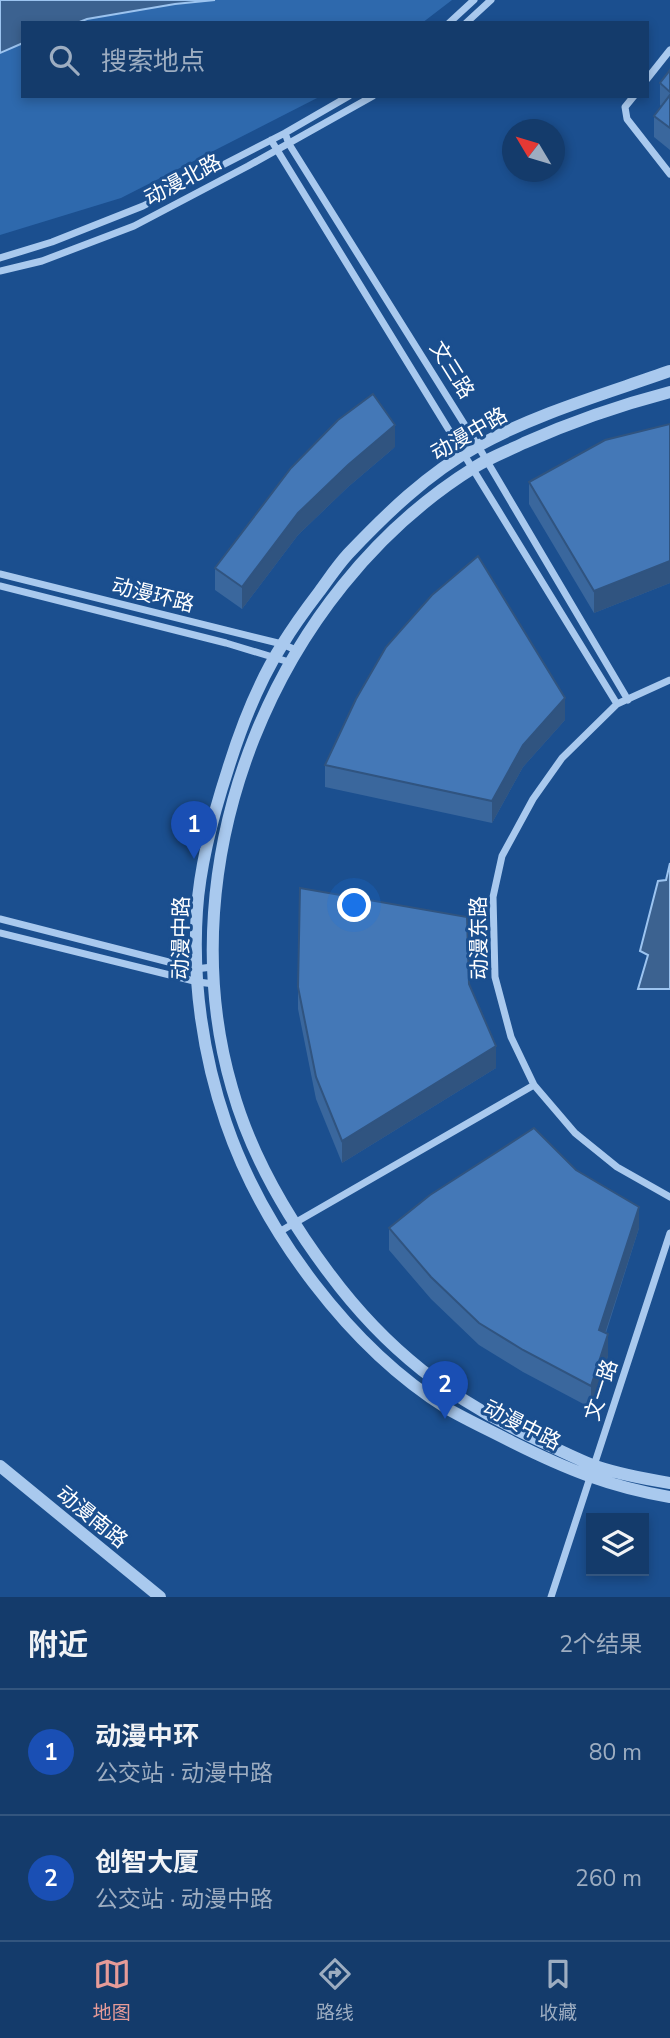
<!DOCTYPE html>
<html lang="zh">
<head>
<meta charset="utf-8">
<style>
	body { margin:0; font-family:"Nunito Sans","Noto Sans SC",sans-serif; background:#214673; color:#f1f3f6 }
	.controls { position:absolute; right:21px; bottom:21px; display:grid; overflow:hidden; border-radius:0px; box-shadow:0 4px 10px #0003 }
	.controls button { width:63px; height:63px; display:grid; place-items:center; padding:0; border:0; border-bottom:2px solid #33557e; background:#143b6b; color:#f1f3f6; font:35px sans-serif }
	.compass { position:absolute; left:502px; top:119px; width:63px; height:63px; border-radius:50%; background:#143b6b; box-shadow:0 4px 10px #0003; rotate:308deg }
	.you { position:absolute; left:355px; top:906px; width:24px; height:24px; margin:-18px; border:5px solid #fff; border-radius:50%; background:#1a73e8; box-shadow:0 0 0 10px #1a73e833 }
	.badge { display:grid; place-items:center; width:46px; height:46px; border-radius:50%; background:#e69b98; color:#fff; font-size:23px; font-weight:700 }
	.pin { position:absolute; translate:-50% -58px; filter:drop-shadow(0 2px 4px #0008) }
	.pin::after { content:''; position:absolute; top:37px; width:24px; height:21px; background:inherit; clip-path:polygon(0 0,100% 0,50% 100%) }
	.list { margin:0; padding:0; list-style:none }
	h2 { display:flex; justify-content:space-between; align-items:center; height:91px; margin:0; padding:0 28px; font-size:30px }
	h2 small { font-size:23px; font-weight:400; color:#9dadc1 }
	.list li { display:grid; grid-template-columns:46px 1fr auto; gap:21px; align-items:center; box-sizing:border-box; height:126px; padding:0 28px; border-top:2px solid #33557e }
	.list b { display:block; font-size:26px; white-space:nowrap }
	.list p { margin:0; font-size:23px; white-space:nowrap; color:#9dadc1 }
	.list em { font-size:23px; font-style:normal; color:#9dadc1 }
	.icon { flex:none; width:38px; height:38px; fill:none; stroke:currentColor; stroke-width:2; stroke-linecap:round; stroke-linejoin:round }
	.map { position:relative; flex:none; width:670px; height:1597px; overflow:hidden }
	.search { position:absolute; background:#143b6b; box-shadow:0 4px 10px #0003; left:21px; right:21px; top:21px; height:77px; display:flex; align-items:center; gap:18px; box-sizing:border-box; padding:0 24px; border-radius:0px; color:#9dadc1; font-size:26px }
	.sheet { height:343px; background:#143b6b }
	nav { display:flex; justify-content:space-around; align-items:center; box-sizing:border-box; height:98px; border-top:2px solid #33557e; background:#143b6b; font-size:19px; color:#9dadc1 }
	nav a { display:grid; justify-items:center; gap:4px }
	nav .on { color:#e69b98 }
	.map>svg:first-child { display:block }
</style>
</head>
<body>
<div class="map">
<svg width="670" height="1597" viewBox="0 0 670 1597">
	<rect width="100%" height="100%" fill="#1b4f8f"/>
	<path fill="#2e69ad" d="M215 0H452L422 23H77L87 19 175 4Z
		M23 43V96H321L121 198 0 235V53Z"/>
	<path fill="#3c6290" stroke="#9cc4f0" stroke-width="2" d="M0 0H215L175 4 87 19 77 23H23V43L0 53Z
		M670 863V989H638L648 955 640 951 658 881 666 880Z"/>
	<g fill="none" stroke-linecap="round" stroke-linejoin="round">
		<path stroke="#a9c9ee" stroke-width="7" d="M449 23 474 0
			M466 23 491 0
			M647 79 670 50
			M634 96 625 107 627 119 670 174
			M285 133 289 144 478 446 628 700
			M271 140 617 704
			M0 258 52 242 143 206 285 133 349 96
			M0 271 42 261 134 226 248 166 373 96
			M0 574 282 644 296 650
			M0 586 226 643 289 662
			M670 680 617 704 562 758 533 799 502 856 493 897 495 977 511 1037 534 1085 575 1133 617 1167 670 1197
			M0 919 196 969 212 967
			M0 933 198 982 214 984
			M279 1232 534 1085
			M551 1597 670 1233"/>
		<path stroke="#a9c9ee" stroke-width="12" d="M670 371C605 394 537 413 476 447 428 473 385 515 348 554 337 566 328 580 319 592 306 609 293 627 282 645 258 683 241 727 228 769 214 812 200 865 197 910 192 981 203 1056 226 1123 263 1231 350 1348 448 1409 469 1421 491 1431 512 1442 566 1469 610 1487 670 1497
			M670 392C620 405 571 422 524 443 508 451 491 457 475 467 275 591 166 861 232 1088 251 1156 287 1217 329 1273 386 1350 451 1400 538 1440 557 1449 575 1458 595 1466 619 1474 645 1479 670 1483
			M0 1466 160 1597"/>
	</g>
	<path fill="#3a679d" d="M670 70V150L654 137V116L661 106 660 105V83Z
		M670 424V583L594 613 529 504V482Z
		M395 447 348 487 298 535 242 609 215 590V568Z
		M565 720 523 767 492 823 325 787V765Z
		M469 984 496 1068 342 1163 316 1099 298 1009V987Z
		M576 1170 639 1228 606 1333 608 1356 591 1408 523 1372 479 1345 431 1299 389 1250V1228Z"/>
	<path fill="#305480" d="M395 425V447L348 487 298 535 242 609V587L298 513 348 465Z
		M670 561V583L594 613V591Z
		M565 698V720L523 767 492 823V801L523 745Z
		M496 1046V1068L342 1163V1141Z
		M639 1207V1228L599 1352V1330Z
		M608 1334V1356L591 1408V1386Z"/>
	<path fill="#4478b7" stroke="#305480" stroke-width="2" d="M670 70V92L660 83Z
		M670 95V128L654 116Z
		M373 394 395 425 348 465 298 513 242 587 215 568 291 468 338 420Z
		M670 424V561L594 591 529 482 605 440Z
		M478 556 565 698 523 745 492 801 325 765 356 699 386 647 432 595Z
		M300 888 467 917 469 984 496 1046 342 1141 316 1077 298 987Z
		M534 1128 576 1170 639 1207 599 1330 608 1334 591 1386 523 1350 479 1323 431 1277 389 1228 430 1195Z"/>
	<g text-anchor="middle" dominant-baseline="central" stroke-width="6" stroke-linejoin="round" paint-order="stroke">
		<g font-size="21" fill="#fff" stroke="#1b4f8f">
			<text transform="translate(183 180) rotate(-28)">动漫北路</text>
			<text transform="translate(452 370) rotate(58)">文三路</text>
			<text transform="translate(469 434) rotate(-30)">动漫中路</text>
			<text transform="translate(153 595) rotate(14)">动漫环路</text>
			<text transform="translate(181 938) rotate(-89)">动漫中路</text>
			<text transform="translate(479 938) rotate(-91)">动漫东路</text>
			<text transform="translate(601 1390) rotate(-72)">文一路</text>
			<text transform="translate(522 1425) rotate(27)">动漫中路</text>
			<text transform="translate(92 1517) rotate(39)">动漫南路</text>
		</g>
	</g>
</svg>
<div class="controls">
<button><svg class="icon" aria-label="layers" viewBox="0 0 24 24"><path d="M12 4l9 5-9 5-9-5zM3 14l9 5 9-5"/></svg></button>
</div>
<svg class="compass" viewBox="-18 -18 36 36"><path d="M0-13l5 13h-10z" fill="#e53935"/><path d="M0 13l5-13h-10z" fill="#9dadc1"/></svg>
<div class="you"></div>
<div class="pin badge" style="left:194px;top:859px;background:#1a4fb4">1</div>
<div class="pin badge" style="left:445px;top:1419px;background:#1a4fb4">2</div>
<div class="search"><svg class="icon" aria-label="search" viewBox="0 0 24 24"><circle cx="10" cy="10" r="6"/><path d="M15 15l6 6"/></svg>搜索地点</div>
</div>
<section class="sheet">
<h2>附近<small>2个结果</small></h2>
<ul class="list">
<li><span class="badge" style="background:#1a4fb4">1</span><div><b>动漫中环</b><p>公交站 · 动漫中路</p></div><em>80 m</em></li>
<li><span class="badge" style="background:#1a4fb4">2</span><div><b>创智大厦</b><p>公交站 · 动漫中路</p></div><em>260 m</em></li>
</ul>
</section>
<nav>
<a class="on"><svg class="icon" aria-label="map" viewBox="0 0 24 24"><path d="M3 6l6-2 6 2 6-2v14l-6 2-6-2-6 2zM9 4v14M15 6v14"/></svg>地图</a>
<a><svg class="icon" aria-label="directions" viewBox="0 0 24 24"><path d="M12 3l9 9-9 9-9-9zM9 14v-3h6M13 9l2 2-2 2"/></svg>路线</a>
<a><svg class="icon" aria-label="saved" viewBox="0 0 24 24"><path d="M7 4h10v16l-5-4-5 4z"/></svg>收藏</a>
</nav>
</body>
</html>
